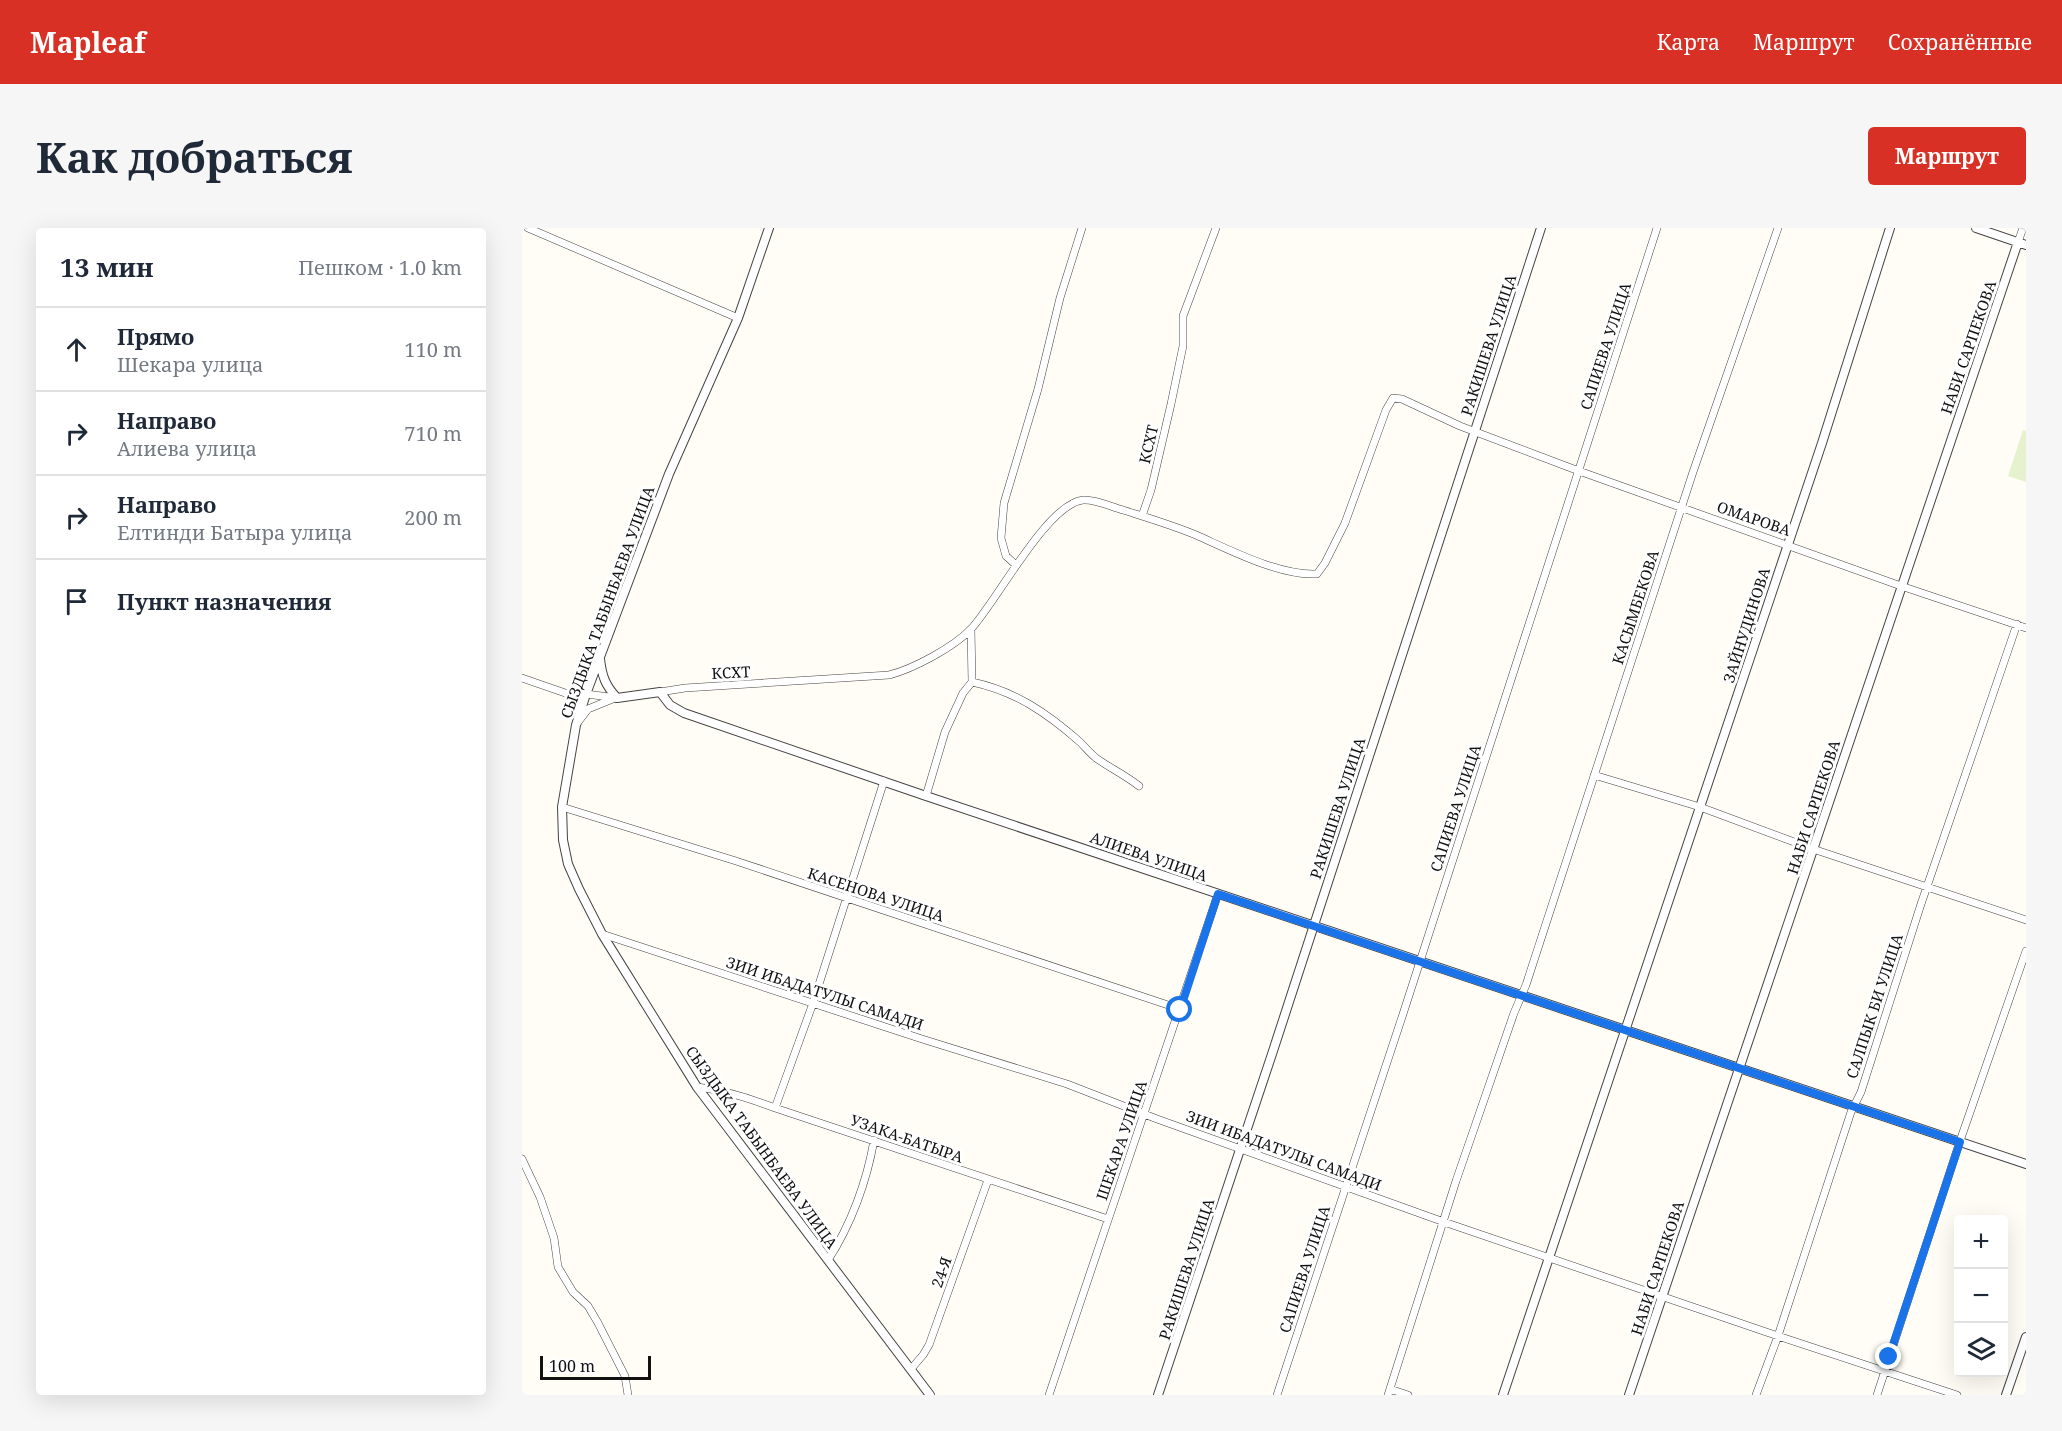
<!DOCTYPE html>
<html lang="ru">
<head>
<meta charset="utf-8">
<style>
	body { margin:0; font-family:"Noto Serif",serif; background:#f6f6f7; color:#1f2937 }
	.controls { position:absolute; right:18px; bottom:18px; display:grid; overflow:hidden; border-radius:6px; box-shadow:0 6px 24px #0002 }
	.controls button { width:54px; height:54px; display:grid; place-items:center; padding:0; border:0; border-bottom:2px solid #e0e1e3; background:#fff; color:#1f2937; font:30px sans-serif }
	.scale { position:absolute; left:18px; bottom:15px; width:111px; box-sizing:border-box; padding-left:6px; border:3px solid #111; border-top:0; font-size:16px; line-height:21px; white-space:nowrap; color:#111; -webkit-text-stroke:4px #fff; paint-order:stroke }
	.stop { position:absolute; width:18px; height:18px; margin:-14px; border:4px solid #1a73e8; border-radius:50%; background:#fff }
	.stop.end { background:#1a73e8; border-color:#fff; box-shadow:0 2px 6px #0008 }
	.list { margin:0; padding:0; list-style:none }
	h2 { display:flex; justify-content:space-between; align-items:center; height:78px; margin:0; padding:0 24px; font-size:26px }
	h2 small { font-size:20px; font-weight:400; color:#747a83 }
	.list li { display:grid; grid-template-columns:39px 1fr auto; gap:18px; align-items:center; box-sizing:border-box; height:84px; padding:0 24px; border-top:2px solid #e0e1e3 }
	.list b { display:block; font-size:22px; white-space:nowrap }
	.list p { margin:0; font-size:20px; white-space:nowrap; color:#747a83 }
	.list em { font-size:20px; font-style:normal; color:#747a83 }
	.icon { flex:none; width:33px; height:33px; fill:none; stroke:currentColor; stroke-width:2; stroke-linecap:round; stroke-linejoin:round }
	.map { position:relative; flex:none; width:1504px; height:1167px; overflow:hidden; border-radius:6px }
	header { display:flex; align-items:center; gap:36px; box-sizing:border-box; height:84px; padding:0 30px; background:#d93025; color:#fff }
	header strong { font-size:28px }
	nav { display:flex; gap:33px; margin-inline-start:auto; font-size:21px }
	.intro { display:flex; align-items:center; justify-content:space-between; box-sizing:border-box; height:144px; padding:0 36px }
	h1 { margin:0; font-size:42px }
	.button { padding:15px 27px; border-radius:6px; background:#d93025; color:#fff; font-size:21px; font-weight:700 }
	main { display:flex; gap:36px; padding:0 36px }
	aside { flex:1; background:#fff; border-radius:6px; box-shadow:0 6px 24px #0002 }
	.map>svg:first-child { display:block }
</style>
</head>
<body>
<header>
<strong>Mapleaf</strong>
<nav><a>Карта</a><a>Маршрут</a><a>Сохранённые</a></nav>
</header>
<div class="intro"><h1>Как добраться</h1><a class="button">Маршрут</a></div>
<main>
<aside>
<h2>13 мин<small>Пешком · 1.0 km</small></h2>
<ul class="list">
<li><svg class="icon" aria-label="ahead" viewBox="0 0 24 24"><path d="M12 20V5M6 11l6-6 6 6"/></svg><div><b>Прямо</b><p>Шекара улица</p></div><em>110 m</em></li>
<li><svg class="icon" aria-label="right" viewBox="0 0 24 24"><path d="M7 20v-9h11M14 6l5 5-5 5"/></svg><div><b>Направо</b><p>Алиева улица</p></div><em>710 m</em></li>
<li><svg class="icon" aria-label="right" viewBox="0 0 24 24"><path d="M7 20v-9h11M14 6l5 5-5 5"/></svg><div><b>Направо</b><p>Елтинди Батыра улица</p></div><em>200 m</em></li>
<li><svg class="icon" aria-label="arrive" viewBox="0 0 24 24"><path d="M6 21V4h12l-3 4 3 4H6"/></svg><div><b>Пункт назначения</b></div></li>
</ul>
</aside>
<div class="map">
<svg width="1504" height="1167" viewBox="0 0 1504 1167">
	<rect width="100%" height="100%" fill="#fffdf5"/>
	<path fill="#e6f2cf" d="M1501 202 1504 203V254L1486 248Z"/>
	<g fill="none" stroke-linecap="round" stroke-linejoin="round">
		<g stroke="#444" stroke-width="8">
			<path id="minor" d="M6 0 216 90
				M1496 14 1501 0
				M620 288 629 262 649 176 661 118V88L694 0
				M494 337 484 328 479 310 482 275 516 161 538 70 560 0
				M0 450 49 467 64 466 95 470
				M450 454C493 463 525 485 558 514 563 519 568 525 574 530 588 540 603 547 617 558
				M138 464 163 460 367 447C391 441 432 419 449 401 475 373 525 276 561 272 574 271 589 279 601 282 626 290 650 297 674 307 708 322 758 348 795 346L803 335 823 295 864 182 871 170 880 171 938 198 1057 243 1379 358 1504 400
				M56 494 66 481 93 470
				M1072 547 1178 579 1291 621 1504 692
				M404 568 423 504 441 465 450 454 449 401
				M40 579 214 633 658 781
				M80 706 400 811 545 856 635 891 922 994 1256 1108 1435 1167
				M175 859C203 862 227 870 253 880L586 991
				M253 880 291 775 362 553
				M0 931 18 969 32 1010 36 1039 51 1064 66 1078 76 1095 103 1148 106 1167
				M306 1032C329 997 345 953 352 912
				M389 1141 401 1127 407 1117 466 952
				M868 1161 886 1167
				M527 1167 696 666
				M755 1167 881 786 1135 0
				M866 1167 934 953 992 785 1004 757 1171 244 1256 0
				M1234 1167 1256 1108 1329 884 1339 864 1399 676 1495 396
				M1355 1167 1438 913 1504 723"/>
		</g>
		<g stroke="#444" stroke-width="10">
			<path id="tertiary" d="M247 0 216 90 147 246 64 466 54 497 40 579 41 612 46 636 57 661 80 706 175 859 408 1167
				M1454 0 1504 17
				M78 431C80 448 83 457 95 470L138 464 148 477 162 485 404 568 1504 936
				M636 1167 751 823 1019 0
				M981 1167 1300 215 1368 0
				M1107 1167 1496 14
				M1484 1167 1504 1109"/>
		</g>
		<use href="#minor" stroke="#fff" stroke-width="7"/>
		<use href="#tertiary" stroke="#fff" stroke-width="8"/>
	</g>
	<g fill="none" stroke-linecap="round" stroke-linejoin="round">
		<path stroke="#1a73e8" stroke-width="8" d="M658 782 696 666 1438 914 1367 1129"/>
	</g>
	<g text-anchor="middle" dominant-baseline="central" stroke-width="6" stroke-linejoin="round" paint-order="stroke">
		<g font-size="15" fill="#111" stroke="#fff">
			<text transform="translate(966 117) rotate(-72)">РАКИШЕВА УЛИЦА</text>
			<text transform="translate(1083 118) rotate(-72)">САПИЕВА УЛИЦА</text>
			<text transform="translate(1446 119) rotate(-71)">НАБИ САРПЕКОВА</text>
			<text transform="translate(626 216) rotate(-77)">КСХТ</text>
			<text transform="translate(1232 290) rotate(19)">ОМАРОВА</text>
			<text transform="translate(85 374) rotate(-70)">СЫЗДЫКА ТАБЫНБАЕВА УЛИЦА</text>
			<text transform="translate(1113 379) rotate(-72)">КАСЫМБЕКОВА</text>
			<text transform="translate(1224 397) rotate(-72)">ЗАЙНУДИНОВА</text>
			<text transform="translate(209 444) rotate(-3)">КСХТ</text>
			<text transform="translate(1291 579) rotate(-72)">НАБИ САРПЕКОВА</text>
			<text transform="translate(815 580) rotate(-72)">РАКИШЕВА УЛИЦА</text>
			<text transform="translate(933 580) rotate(-72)">САПИЕВА УЛИЦА</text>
			<text transform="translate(627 628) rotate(19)">АЛИЕВА УЛИЦА</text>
			<text transform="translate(354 666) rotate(18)">КАСЕНОВА УЛИЦА</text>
			<text transform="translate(303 765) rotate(18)">ЗИИ ИБАДАТУЛЫ САМАДИ</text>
			<text transform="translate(1352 778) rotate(-72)">САЛПЫК БИ УЛИЦА</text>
			<text transform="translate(385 910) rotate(19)">УЗАКА-БАТЫРА</text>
			<text transform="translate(599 912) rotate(-71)">ШЕКАРА УЛИЦА</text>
			<text transform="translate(240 919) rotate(54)">СЫЗДЫКА ТАБЫНБАЕВА УЛИЦА</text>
			<text transform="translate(762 922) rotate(20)">ЗИИ ИБАДАТУЛЫ САМАДИ</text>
			<text transform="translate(1135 1040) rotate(-72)">НАБИ САРПЕКОВА</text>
			<text transform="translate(664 1041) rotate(-72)">РАКИШЕВА УЛИЦА</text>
			<text transform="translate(782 1041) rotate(-72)">САПИЕВА УЛИЦА</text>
			<text transform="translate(419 1044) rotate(-70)">24-Я</text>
		</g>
	</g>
</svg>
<div class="controls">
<button>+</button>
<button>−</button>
<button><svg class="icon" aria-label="layers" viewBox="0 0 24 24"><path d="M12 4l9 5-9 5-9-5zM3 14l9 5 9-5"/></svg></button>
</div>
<div class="scale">100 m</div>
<div class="stop" style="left:658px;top:782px"></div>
<div class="stop end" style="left:1367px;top:1129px"></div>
</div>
</main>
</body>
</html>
